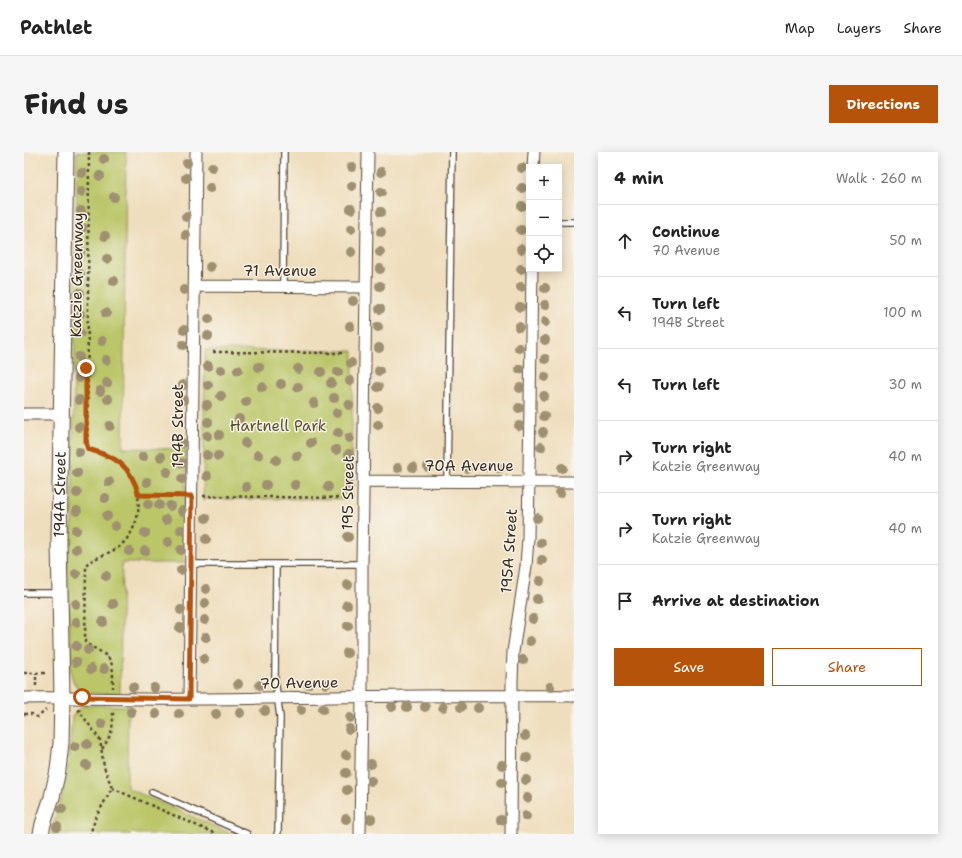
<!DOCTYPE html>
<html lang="en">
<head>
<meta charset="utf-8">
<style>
	body { margin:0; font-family:"Shantell Sans",sans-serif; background:#f6f6f6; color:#222 }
	.controls { position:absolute; right:12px; top:12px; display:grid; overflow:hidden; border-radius:0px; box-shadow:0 2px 10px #0003 }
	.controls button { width:36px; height:36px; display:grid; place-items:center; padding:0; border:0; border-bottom:1px solid #e0e0e0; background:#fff; color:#222; font:20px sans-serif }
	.stop { position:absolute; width:12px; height:12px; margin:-9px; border:3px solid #b45309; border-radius:50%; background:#fff }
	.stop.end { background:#b45309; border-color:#fff; box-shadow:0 1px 4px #0008 }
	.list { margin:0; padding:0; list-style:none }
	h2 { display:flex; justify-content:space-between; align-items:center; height:52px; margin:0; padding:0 16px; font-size:17px }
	h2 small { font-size:13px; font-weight:400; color:#767676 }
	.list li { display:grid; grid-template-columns:26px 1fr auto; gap:12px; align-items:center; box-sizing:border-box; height:72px; padding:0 16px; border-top:1px solid #e0e0e0 }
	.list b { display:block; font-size:15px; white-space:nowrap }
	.list p { margin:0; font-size:13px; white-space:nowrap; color:#767676 }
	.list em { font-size:13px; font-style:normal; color:#767676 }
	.actions { display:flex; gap:8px; padding:12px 16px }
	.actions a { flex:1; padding:9px 0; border:1px solid #b45309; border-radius:0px; text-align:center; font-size:14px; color:#b45309 }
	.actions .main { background:#b45309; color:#fff }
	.icon { flex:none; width:22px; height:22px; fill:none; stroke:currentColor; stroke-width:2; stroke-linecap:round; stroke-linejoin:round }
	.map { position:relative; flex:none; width:550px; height:682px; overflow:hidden; border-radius:0px }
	header { display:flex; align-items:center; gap:24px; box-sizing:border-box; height:56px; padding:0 20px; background:#fff; border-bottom:1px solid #e0e0e0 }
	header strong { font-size:19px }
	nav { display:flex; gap:22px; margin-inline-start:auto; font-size:14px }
	.intro { display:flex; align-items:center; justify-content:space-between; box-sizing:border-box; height:96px; padding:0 24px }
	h1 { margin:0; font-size:28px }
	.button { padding:10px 18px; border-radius:0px; background:#b45309; color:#fff; font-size:14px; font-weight:700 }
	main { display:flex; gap:24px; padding:0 24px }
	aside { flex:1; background:#fff; border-radius:0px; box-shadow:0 2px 10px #0003 }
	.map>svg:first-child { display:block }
</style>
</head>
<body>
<header>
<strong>Pathlet</strong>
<nav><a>Map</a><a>Layers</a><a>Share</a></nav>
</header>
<div class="intro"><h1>Find us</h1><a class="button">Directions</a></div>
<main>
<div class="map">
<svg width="550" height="682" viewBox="0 0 550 682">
	<rect width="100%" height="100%" fill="#f7f3e8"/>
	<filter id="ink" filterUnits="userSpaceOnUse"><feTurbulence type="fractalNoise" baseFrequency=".025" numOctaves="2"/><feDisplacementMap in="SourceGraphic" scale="8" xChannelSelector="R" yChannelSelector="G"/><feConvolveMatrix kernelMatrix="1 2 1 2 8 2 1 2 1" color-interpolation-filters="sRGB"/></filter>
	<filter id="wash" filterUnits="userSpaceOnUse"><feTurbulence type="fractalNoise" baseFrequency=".012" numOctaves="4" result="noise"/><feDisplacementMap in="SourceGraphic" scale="16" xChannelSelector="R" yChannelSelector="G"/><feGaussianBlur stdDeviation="0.9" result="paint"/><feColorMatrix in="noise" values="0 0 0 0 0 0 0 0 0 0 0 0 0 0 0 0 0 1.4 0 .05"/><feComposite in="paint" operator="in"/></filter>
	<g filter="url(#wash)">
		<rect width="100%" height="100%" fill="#efdebd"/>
		<path fill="#bac667" stroke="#7a7842" d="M53 0H102L99 296 162 297 160 411H98L96 541C77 541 50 547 47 521L43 389 48 378Z
			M181 198 329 199 327 347H182L179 349Z
			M62 553 104 554 103 636 208 682H113L108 680 107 682H27L42 628 45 606 48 565 53 558Z"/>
	</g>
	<g filter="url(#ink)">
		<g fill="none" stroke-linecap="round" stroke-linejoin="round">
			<g stroke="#564536" stroke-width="8">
				<path id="lane" d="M535 70H550
					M259 134 260 0
					M423 329 428 0
					M167 412H338
					M252 412 251 527 256 565 254 680 253 682
					M0 441H36
					M128 640 223 682"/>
			</g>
			<g stroke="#564536" stroke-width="13">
				<path id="street" d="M509 15 510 0
					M170 134 342 135
					M0 262H37
					M339 329 550 330
					M0 546C55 545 111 548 166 547 294 546 422 542 550 544
					M165 547 172 0
					M336 682 338 545V412L344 0
					M487 682 488 529 489 500 502 414 504 386 508 117"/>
			</g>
			<g stroke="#564536" stroke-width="17">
				<g id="secondary">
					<path id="s1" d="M17 682 19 672 28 645 34 618 37 591 38 545 35 389 42 0"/>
				</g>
			</g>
			<path stroke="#564536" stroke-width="2.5" stroke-dasharray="3 3" stroke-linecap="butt" d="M65 0 63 294 64 297C75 300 86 303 95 310 121 331 121 372 96 394 88 401 66 407 62 413L61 490 63 492C90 507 89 506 89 536
				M189 200 321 201
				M115 343 156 344
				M179 344 319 346
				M0 521H24
				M12 534V521
				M54 557 76 588 80 615 88 636 72 665 66 682
				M0 562H8L14 565 22 558
				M78 597C89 581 89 576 89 557
				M88 636 192 682"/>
			<use href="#lane" stroke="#fff" stroke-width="5.5"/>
			<use href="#street" stroke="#fff" stroke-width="11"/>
			<use href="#secondary" stroke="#fff" stroke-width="15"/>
		</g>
		<g fill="#9e906f">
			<circle cx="80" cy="7" r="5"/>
			<circle cx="163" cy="11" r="5"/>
			<circle cx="188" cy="15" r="5"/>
			<circle cx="328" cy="15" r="5"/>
			<circle cx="498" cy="16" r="5"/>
			<circle cx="357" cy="20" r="5"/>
			<circle cx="58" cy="21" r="5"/>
			<circle cx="76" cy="24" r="5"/>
			<circle cx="162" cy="26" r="5"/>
			<circle cx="328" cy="34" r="5"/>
			<circle cx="186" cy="36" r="5"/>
			<circle cx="498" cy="36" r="5"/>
			<circle cx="57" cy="40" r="5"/>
			<circle cx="357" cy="40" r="5"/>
			<circle cx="90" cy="45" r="5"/>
			<circle cx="498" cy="54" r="5"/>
			<circle cx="327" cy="57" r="5"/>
			<circle cx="57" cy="59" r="5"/>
			<circle cx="357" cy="60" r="5"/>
			<circle cx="162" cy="65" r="5"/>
			<circle cx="58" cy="76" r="5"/>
			<circle cx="327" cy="77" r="5"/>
			<circle cx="497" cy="78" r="5"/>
			<circle cx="357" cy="80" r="5"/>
			<circle cx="162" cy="83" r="5"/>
			<circle cx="81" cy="84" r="5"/>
			<circle cx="497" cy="97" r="5"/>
			<circle cx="56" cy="100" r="5"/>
			<circle cx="327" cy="100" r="5"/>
			<circle cx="356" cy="100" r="5"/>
			<circle cx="83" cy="107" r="5"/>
			<circle cx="186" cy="115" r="5"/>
			<circle cx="356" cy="117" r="5"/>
			<circle cx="497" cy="117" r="5"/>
			<circle cx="56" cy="122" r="5"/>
			<circle cx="90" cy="129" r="5"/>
			<circle cx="356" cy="134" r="5"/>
			<circle cx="497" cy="135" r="5"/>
			<circle cx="521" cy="136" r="5"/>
			<circle cx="160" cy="138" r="5"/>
			<circle cx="56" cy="141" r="5"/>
			<circle cx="329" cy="149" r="5"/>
			<circle cx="521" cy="153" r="5"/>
			<circle cx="496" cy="155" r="5"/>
			<circle cx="356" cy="157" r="5"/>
			<circle cx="82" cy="161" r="5"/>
			<circle cx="56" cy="162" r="5"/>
			<circle cx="185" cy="167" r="5"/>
			<circle cx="521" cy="170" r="5"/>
			<circle cx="326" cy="174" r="5"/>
			<circle cx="354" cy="175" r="5"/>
			<circle cx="495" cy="175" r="5"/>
			<circle cx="160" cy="178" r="5"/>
			<circle cx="56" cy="181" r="5"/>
			<circle cx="184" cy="184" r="5"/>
			<circle cx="521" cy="188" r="5"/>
			<circle cx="78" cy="189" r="5"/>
			<circle cx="159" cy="193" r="5"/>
			<circle cx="355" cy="196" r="5"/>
			<circle cx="495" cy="196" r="5"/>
			<circle cx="55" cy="205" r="5"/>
			<circle cx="521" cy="207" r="5"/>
			<circle cx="82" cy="208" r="5"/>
			<circle cx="327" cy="211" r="5"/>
			<circle cx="184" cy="214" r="5"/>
			<circle cx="235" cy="215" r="5"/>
			<circle cx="274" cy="217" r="5"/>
			<circle cx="496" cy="217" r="5"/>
			<circle cx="197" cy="218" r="5"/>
			<circle cx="214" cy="218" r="5"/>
			<circle cx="355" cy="219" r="5"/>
			<circle cx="297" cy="220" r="5"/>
			<circle cx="314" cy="220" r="5"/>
			<circle cx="521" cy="225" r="5"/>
			<circle cx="55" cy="226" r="5"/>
			<circle cx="326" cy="229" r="5"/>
			<circle cx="83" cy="231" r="5"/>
			<circle cx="307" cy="231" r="5"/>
			<circle cx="257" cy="232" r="5"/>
			<circle cx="159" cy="233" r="5"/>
			<circle cx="184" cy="233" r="5"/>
			<circle cx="238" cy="235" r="5"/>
			<circle cx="274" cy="235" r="5"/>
			<circle cx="354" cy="235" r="5"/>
			<circle cx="496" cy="236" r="5"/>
			<circle cx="76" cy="239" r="5"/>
			<circle cx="197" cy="244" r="5"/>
			<circle cx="520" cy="244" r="5"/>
			<circle cx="310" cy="246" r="5"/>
			<circle cx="84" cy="247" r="5"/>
			<circle cx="55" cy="248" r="5"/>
			<circle cx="159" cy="248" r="5"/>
			<circle cx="222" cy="250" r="5"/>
			<circle cx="290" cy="251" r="5"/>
			<circle cx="183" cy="253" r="5"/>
			<circle cx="325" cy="253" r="5"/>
			<circle cx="354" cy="256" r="5"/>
			<circle cx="495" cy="256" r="5"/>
			<circle cx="313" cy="261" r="5"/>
			<circle cx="520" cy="264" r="5"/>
			<circle cx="215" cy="267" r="5"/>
			<circle cx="184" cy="270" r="5"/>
			<circle cx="294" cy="273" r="5"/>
			<circle cx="354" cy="273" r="5"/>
			<circle cx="86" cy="274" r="5"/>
			<circle cx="495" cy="274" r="5"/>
			<circle cx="55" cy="275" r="5"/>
			<circle cx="519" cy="280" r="5"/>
			<circle cx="314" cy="281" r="5"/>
			<circle cx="195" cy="283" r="5"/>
			<circle cx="183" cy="284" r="5"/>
			<circle cx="325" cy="286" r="5"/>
			<circle cx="158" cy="291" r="5"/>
			<circle cx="221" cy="291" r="5"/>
			<circle cx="287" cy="291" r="5"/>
			<circle cx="517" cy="295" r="5"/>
			<circle cx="312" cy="298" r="5"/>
			<circle cx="55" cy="300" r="5"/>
			<circle cx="325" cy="302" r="5"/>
			<circle cx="183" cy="303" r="5"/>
			<circle cx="234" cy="303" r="5"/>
			<circle cx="194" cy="304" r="5"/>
			<circle cx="273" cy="304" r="5"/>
			<circle cx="119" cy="305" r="5"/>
			<circle cx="137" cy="305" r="5"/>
			<circle cx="252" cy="308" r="5"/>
			<circle cx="158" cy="311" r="5"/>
			<circle cx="389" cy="315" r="5"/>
			<circle cx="404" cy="315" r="5"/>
			<circle cx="459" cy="315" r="5"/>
			<circle cx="374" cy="316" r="5"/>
			<circle cx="443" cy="316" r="5"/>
			<circle cx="476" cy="316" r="5"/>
			<circle cx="538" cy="316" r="5"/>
			<circle cx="143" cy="320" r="5"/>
			<circle cx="53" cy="321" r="5"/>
			<circle cx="183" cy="324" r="5"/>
			<circle cx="158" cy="327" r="5"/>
			<circle cx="85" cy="330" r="5"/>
			<circle cx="123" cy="330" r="5"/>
			<circle cx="242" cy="333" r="5"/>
			<circle cx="271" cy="333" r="5"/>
			<circle cx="325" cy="334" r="5"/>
			<circle cx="222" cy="335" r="5"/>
			<circle cx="304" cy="335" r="5"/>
			<circle cx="53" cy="341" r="5"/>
			<circle cx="536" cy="341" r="5"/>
			<circle cx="81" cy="346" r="5"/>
			<circle cx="124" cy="352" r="5"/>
			<circle cx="135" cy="353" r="5"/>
			<circle cx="146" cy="354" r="5"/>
			<circle cx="53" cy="359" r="5"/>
			<circle cx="158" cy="359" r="5"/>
			<circle cx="83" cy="364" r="5"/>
			<circle cx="182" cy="366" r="5"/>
			<circle cx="513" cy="366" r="5"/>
			<circle cx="142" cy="368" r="5"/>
			<circle cx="91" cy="374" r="5"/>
			<circle cx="52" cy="378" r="5"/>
			<circle cx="157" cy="378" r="5"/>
			<circle cx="121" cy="381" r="5"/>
			<circle cx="324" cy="385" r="5"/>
			<circle cx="182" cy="387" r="5"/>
			<circle cx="144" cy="390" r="5"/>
			<circle cx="517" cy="391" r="5"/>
			<circle cx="52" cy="397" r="5"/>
			<circle cx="157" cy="398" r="5"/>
			<circle cx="105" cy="399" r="5"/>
			<circle cx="121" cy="399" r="5"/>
			<circle cx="518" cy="408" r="5"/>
			<circle cx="157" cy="418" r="5"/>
			<circle cx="52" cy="422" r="5"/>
			<circle cx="82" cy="424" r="5"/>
			<circle cx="516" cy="429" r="5"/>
			<circle cx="324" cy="433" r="5"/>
			<circle cx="182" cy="437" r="5"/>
			<circle cx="513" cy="447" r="5"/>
			<circle cx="181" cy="451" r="5"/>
			<circle cx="52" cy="452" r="5"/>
			<circle cx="89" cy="452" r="5"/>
			<circle cx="323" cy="453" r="5"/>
			<circle cx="157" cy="458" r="5"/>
			<circle cx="509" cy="467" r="5"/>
			<circle cx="181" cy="468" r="5"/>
			<circle cx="52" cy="470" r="5"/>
			<circle cx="79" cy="470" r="5"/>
			<circle cx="324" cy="474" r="5"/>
			<circle cx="156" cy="476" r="5"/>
			<circle cx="182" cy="485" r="5"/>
			<circle cx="506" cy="489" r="5"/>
			<circle cx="52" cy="494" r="5"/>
			<circle cx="64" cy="498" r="5"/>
			<circle cx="323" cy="501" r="5"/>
			<circle cx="180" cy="507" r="5"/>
			<circle cx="499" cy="508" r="5"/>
			<circle cx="52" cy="510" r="5"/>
			<circle cx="67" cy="517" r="5"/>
			<circle cx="80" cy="517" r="5"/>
			<circle cx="214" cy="532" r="5"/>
			<circle cx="284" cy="532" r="5"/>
			<circle cx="302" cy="532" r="5"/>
			<circle cx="236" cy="533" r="5"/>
			<circle cx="109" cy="535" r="5"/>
			<circle cx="526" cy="535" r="5"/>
			<circle cx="130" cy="536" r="5"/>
			<circle cx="368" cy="555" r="5"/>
			<circle cx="383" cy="555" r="5"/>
			<circle cx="401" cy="555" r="5"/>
			<circle cx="419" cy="555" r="5"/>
			<circle cx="437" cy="555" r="5"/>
			<circle cx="454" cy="556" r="5"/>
			<circle cx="299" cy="557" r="5"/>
			<circle cx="277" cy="558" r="5"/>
			<circle cx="241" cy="559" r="5"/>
			<circle cx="107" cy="560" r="5"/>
			<circle cx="216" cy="561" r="5"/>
			<circle cx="132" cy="562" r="5"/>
			<circle cx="155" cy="562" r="5"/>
			<circle cx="192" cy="562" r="5"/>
			<circle cx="326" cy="566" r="5"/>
			<circle cx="78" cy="572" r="5"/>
			<circle cx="325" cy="577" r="5"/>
			<circle cx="501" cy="584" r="5"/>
			<circle cx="63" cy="592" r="5"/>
			<circle cx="51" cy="595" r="5"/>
			<circle cx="322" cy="603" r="5"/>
			<circle cx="503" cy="606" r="5"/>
			<circle cx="347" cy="612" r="5"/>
			<circle cx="62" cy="613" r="5"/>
			<circle cx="478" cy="613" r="5"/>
			<circle cx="322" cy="621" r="5"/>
			<circle cx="502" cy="628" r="5"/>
			<circle cx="347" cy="629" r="5"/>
			<circle cx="478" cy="630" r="5"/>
			<circle cx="323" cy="638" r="5"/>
			<circle cx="503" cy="646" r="5"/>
			<circle cx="38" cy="657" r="5"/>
			<circle cx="502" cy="664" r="5"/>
			<circle cx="322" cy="667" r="5"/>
			<circle cx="347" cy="667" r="5"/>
			<circle cx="477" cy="668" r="5"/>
			<circle cx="33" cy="675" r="5"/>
		</g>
	</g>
	<g fill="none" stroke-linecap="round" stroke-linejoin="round" filter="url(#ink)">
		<path stroke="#b45309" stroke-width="5" d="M58 545 165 547 168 344 115 343C106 313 94 306 64 297L62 290V216"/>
	</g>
	<g text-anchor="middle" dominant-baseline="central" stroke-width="3" stroke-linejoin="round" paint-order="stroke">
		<g font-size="15" fill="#3b2a1e" stroke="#f7f3e8">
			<text x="256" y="119">71 Avenue</text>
			<text transform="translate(53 123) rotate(-89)">Katzie Greenway</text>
			<text transform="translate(154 274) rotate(-90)">194B Street</text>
			<text x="445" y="314">70A Avenue</text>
			<text transform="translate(324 341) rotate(-89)">195 Street</text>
			<text stroke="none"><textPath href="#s1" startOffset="342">194A Street</textPath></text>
			<text transform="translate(485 399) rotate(-86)">195A Street</text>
			<text transform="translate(275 531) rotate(-1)">70 Avenue</text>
		</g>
		<g font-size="15" fill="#5b5130" stroke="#f7f3e8">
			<text x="254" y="274">Hartnell Park</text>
		</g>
	</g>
</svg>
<div class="controls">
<button>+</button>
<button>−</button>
<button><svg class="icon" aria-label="locate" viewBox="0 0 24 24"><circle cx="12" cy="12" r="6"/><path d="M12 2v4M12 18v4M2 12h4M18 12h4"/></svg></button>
</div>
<div class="stop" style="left:58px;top:545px"></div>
<div class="stop end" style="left:62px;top:216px"></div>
</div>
<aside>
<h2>4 min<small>Walk · 260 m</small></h2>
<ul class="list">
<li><svg class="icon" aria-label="ahead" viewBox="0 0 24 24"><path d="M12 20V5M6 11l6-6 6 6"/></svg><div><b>Continue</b><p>70 Avenue</p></div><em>50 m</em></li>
<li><svg class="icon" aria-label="left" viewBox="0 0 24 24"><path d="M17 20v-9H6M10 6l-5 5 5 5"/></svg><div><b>Turn left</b><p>194B Street</p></div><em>100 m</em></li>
<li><svg class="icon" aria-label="left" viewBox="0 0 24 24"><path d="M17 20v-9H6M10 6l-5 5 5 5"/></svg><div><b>Turn left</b></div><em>30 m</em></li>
<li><svg class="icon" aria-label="right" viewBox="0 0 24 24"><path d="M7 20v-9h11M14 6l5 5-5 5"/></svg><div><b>Turn right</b><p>Katzie Greenway</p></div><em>40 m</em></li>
<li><svg class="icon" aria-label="right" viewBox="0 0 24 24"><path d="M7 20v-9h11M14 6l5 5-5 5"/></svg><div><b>Turn right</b><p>Katzie Greenway</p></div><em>40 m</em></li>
<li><svg class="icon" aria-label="arrive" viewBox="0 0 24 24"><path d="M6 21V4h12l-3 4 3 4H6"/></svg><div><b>Arrive at destination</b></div></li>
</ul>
<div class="actions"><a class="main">Save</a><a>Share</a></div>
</aside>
</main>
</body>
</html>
